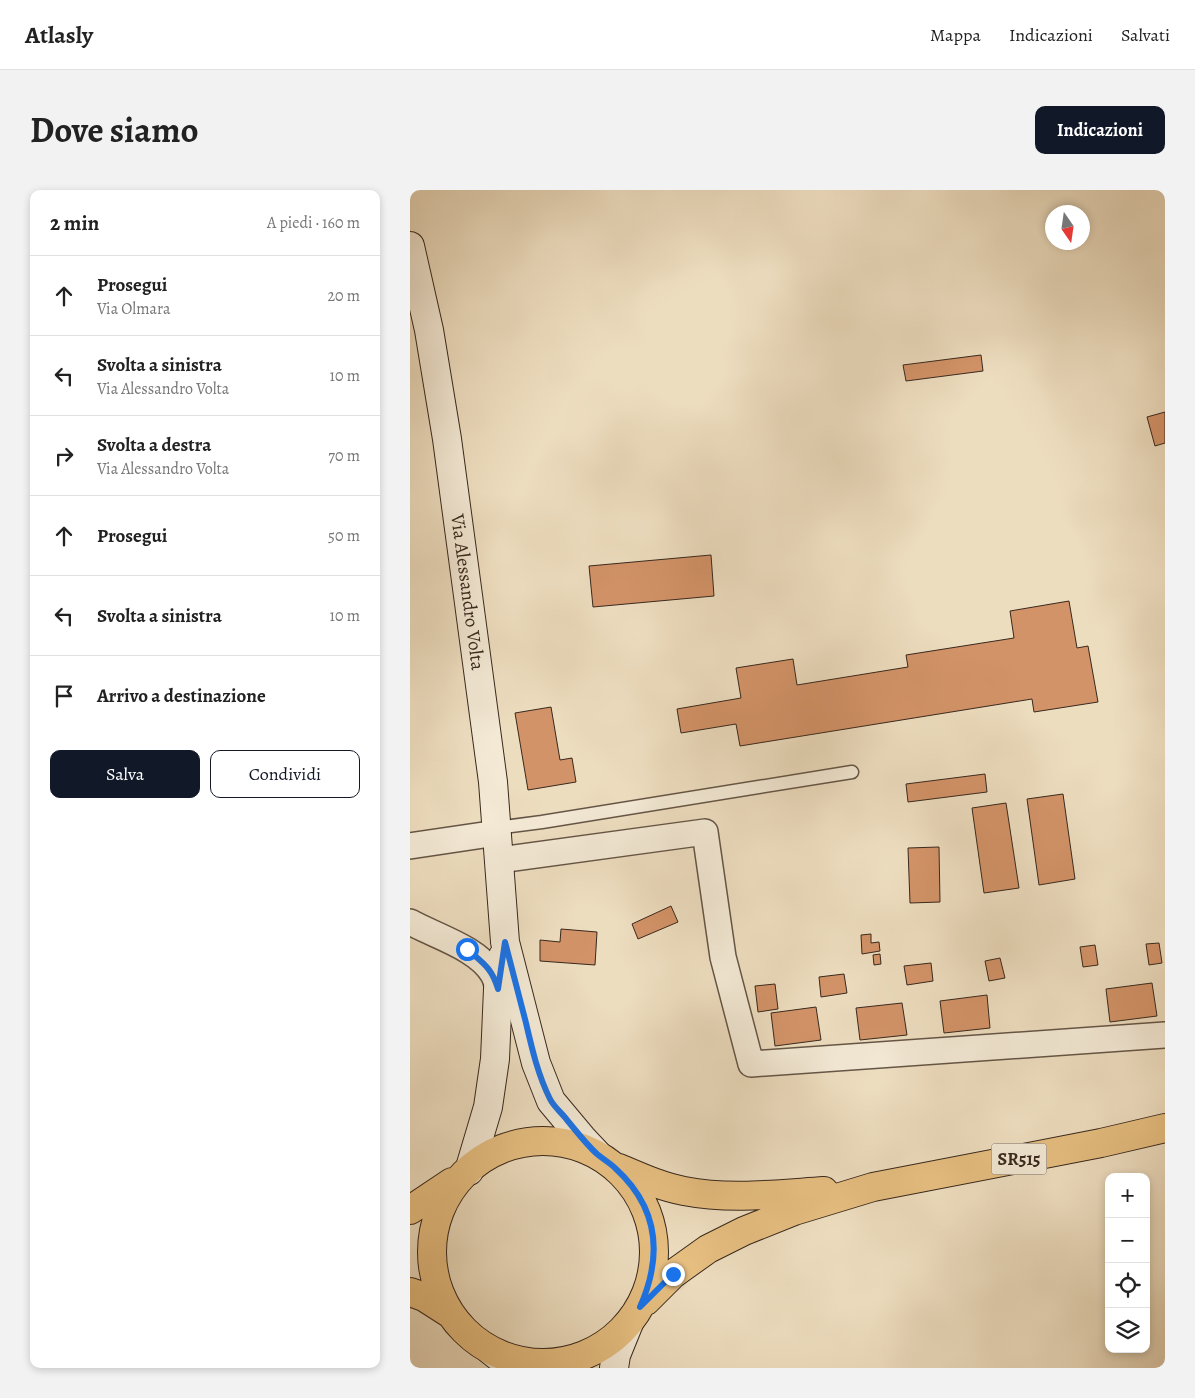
<!DOCTYPE html>
<html lang="it">
<head>
<meta charset="utf-8">
<style>
	body { margin:0; font-family:Alegreya,serif; background:#f2f2f2; color:#222 }
	.controls { position:absolute; right:15px; bottom:15px; display:grid; overflow:hidden; border-radius:10px; box-shadow:0 2px 8px #0003 }
	.controls button { width:45px; height:45px; display:grid; place-items:center; padding:0; border:0; border-bottom:1px solid #e0e0e0; background:#fff; color:#222; font:25px sans-serif }
	.compass { position:absolute; left:635px; top:15px; width:45px; height:45px; border-radius:50%; background:#fff; box-shadow:0 2px 8px #0003; rotate:167deg }
	.stop { position:absolute; width:15px; height:15px; margin:-11px; border:4px solid #1a73e8; border-radius:50%; background:#fff }
	.stop.end { background:#1a73e8; border-color:#fff; box-shadow:0 1px 5px #0008 }
	.list { margin:0; padding:0; list-style:none }
	h2 { display:flex; justify-content:space-between; align-items:center; height:65px; margin:0; padding:0 20px; font-size:21px }
	h2 small { font-size:16px; font-weight:400; color:#767676 }
	.list li { display:grid; grid-template-columns:32px 1fr auto; gap:15px; align-items:center; box-sizing:border-box; height:80px; padding:0 20px; border-top:1px solid #e0e0e0 }
	.list b { display:block; font-size:19px; white-space:nowrap }
	.list p { margin:0; font-size:16px; white-space:nowrap; color:#767676 }
	.list em { font-size:16px; font-style:normal; color:#767676 }
	.actions { display:flex; gap:10px; padding:15px 20px }
	.actions a { flex:1; padding:11px 0; border:1px solid #111827; border-radius:10px; text-align:center; font-size:18px; color:#111827 }
	.actions .main { background:#111827; color:#fff }
	.icon { flex:none; width:28px; height:28px; fill:none; stroke:currentColor; stroke-width:2; stroke-linecap:round; stroke-linejoin:round }
	.map { position:relative; flex:none; width:755px; height:1178px; overflow:hidden; border-radius:10px }
	header { display:flex; align-items:center; gap:30px; box-sizing:border-box; height:70px; padding:0 25px; background:#fff; border-bottom:1px solid #e0e0e0 }
	header strong { font-size:24px }
	nav { display:flex; gap:28px; margin-inline-start:auto; font-size:18px }
	.intro { display:flex; align-items:center; justify-content:space-between; box-sizing:border-box; height:120px; padding:0 30px }
	h1 { margin:0; font-size:35px }
	.button { padding:12px 22px; border-radius:10px; background:#111827; color:#fff; font-size:18px; font-weight:700 }
	main { display:flex; gap:30px; padding:0 30px }
	aside { flex:1; background:#fff; border-radius:10px; box-shadow:0 2px 8px #0003 }
	.map>svg:first-child { display:block }
</style>
</head>
<body>
<header>
<strong>Atlasly</strong>
<nav><a>Mappa</a><a>Indicazioni</a><a>Salvati</a></nav>
</header>
<div class="intro"><h1>Dove siamo</h1><a class="button">Indicazioni</a></div>
<main>
<aside>
<h2>2 min<small>A piedi · 160 m</small></h2>
<ul class="list">
<li><svg class="icon" aria-label="ahead" viewBox="0 0 24 24"><path d="M12 20V5M6 11l6-6 6 6"/></svg><div><b>Prosegui</b><p>Via Olmara</p></div><em>20 m</em></li>
<li><svg class="icon" aria-label="left" viewBox="0 0 24 24"><path d="M17 20v-9H6M10 6l-5 5 5 5"/></svg><div><b>Svolta a sinistra</b><p>Via Alessandro Volta</p></div><em>10 m</em></li>
<li><svg class="icon" aria-label="right" viewBox="0 0 24 24"><path d="M7 20v-9h11M14 6l5 5-5 5"/></svg><div><b>Svolta a destra</b><p>Via Alessandro Volta</p></div><em>70 m</em></li>
<li><svg class="icon" aria-label="ahead" viewBox="0 0 24 24"><path d="M12 20V5M6 11l6-6 6 6"/></svg><div><b>Prosegui</b></div><em>50 m</em></li>
<li><svg class="icon" aria-label="left" viewBox="0 0 24 24"><path d="M17 20v-9H6M10 6l-5 5 5 5"/></svg><div><b>Svolta a sinistra</b></div><em>10 m</em></li>
<li><svg class="icon" aria-label="arrive" viewBox="0 0 24 24"><path d="M6 21V4h12l-3 4 3 4H6"/></svg><div><b>Arrivo a destinazione</b></div></li>
</ul>
<div class="actions"><a class="main">Salva</a><a>Condividi</a></div>
</aside>
<div class="map">
<svg width="755" height="1178" viewBox="0 0 755 1178">
	<rect width="100%" height="100%" fill="#edddbf"/>
	<filter id="stains"><feTurbulence type="fractalNoise" baseFrequency=".004" numOctaves="4"/><feColorMatrix values="0 0 0 0 .2 0 0 0 0 .09 0 0 0 0 .02 0 0 0 .5 -.17"/></filter>
	<radialGradient id="worn" r=".72"><stop offset=".6" stop-color="#630" stop-opacity="0"/><stop offset="1" stop-color="#630" stop-opacity=".3"/></radialGradient>
	<path fill="#d39368" stroke="#38281d" d="M571 165 573 181 496 191 493 175Z
		M755 222V253L745 256 737 227Z
		M301 365 304 406 183 417 179 376Z
		M659 411 667 458 678 456 688 512 624 522 622 509 330 556 326 534 271 543 267 519 331 508 326 478 383 469 387 495 498 477 496 465 604 448 600 421Z
		M141 517 150 570 162 568 166 592 118 600 105 523Z
		M575 584 577 602 498 612 496 594Z
		M653 604 665 689 629 695 617 609Z
		M596 613 609 698 574 703 562 618Z
		M529 657 530 712 500 713 498 658Z
		M261 716 268 732 228 749 222 734Z
		M151 739 187 742 185 775 130 771V750L150 752Z
		M461 744V753L469 752 470 761 452 764 451 745Z
		M749 753 752 773 739 775 736 754Z
		M685 755 688 775 673 777 670 757Z
		M470 764 471 774 464 775 463 765Z
		M590 768 595 788 579 791 575 771Z
		M521 773 523 791 497 795 494 776Z
		M434 784 437 803 411 807 409 787Z
		M742 793 747 826 700 832 696 799Z
		M365 794 368 819 348 822 345 796Z
		M577 805 580 838 534 843 530 811Z
		M492 813 497 845 450 850 446 818Z
		M406 817 411 850 365 856 361 823Z"/>
	<g fill="none" stroke-linecap="round" stroke-linejoin="round">
		<g stroke="#655546" stroke-width="15">
			<path id="service" d="M86 638 132 632 442 582"/>
		</g>
		<g stroke="#655546" stroke-width="28">
			<path id="minor" d="M0 656 87 643
				M90 670 295 642 313 767 341 874 755 845
				M0 732C25 746 68 758 83 784 86 789 87 795 88 799"/>
		</g>
		<g stroke="#38281d" stroke-width="30">
			<g id="secondary">
				<path id="s1" d="M0 56 19 140 37 249 83 592 95 752 126 873 141 911 172 948 188 965"/>
				<path d="M59 981 78 917 85 869 88 799 93 766"/>
				<path d="M80 1160 103 1178"/>
				<path d="M204 1178 206 1165 219 1133"/>
			</g>
		</g>
		<g stroke="#38281d" stroke-width="30">
			<path id="primary" d="M22 1062a111 111 0 1 1 222 0a111 111 0 1 1-222 0Z
				M209 978C230 987 252 997 274 1001 320 1010 368 1004 414 1001
				M0 1020 42 992
				M0 1102 14 1107 39 1123
				M236 1111 263 1084 298 1059 334 1041 384 1021 463 997 691 953 755 938"/>
		</g>
		<use href="#service" stroke="#f3e9d5" stroke-width="12"/>
		<use href="#minor" stroke="#f3e9d5" stroke-width="25"/>
		<use href="#secondary" stroke="#f3e9d5" stroke-width="28"/>
		<use href="#primary" stroke="#e6be80" stroke-width="28"/>
	</g>
	<g fill="none" stroke-linecap="round" stroke-linejoin="round">
		<path stroke="#1a73e8" stroke-width="6" d="M57 759C73 773 82 778 88 799L95 752C102 779 109 806 116 833 122 859 128 885 140 909 144 917 152 923 157 930 167 942 176 954 187 964 193 969 200 973 205 978 248 1017 253 1065 230 1117L263 1084"/>
	</g>
	<g text-anchor="middle" dominant-baseline="central" stroke-width="4" stroke-linejoin="round" paint-order="stroke">
		<rect fill="#f3e9d5" stroke="#706254" stroke-width="1" x="581.5" y="953.5" width="55" height="31" rx="4"/>
		<g font-size="18" font-weight="bold" fill="#38281d">
			<text x="609" y="969">SR515</text>
		</g>
		<g font-size="19" fill="#38281d" stroke="#f3e9d5">
			<text stroke="none"><textPath href="#s1" startOffset="351">Via Alessandro Volta</textPath></text>
		</g>
	</g>
	<rect width="100%" height="100%" filter="url(#stains)"/>
	<rect width="100%" height="100%" fill="url(#worn)"/>
</svg>
<div class="controls">
<button>+</button>
<button>−</button>
<button><svg class="icon" aria-label="locate" viewBox="0 0 24 24"><circle cx="12" cy="12" r="6"/><path d="M12 2v4M12 18v4M2 12h4M18 12h4"/></svg></button>
<button><svg class="icon" aria-label="layers" viewBox="0 0 24 24"><path d="M12 4l9 5-9 5-9-5zM3 14l9 5 9-5"/></svg></button>
</div>
<svg class="compass" viewBox="-18 -18 36 36"><path d="M0-13l5 13h-10z" fill="#e53935"/><path d="M0 13l5-13h-10z" fill="#767676"/></svg>
<div class="stop" style="left:57px;top:759px"></div>
<div class="stop end" style="left:263px;top:1084px"></div>
</div>
</main>
</body>
</html>
